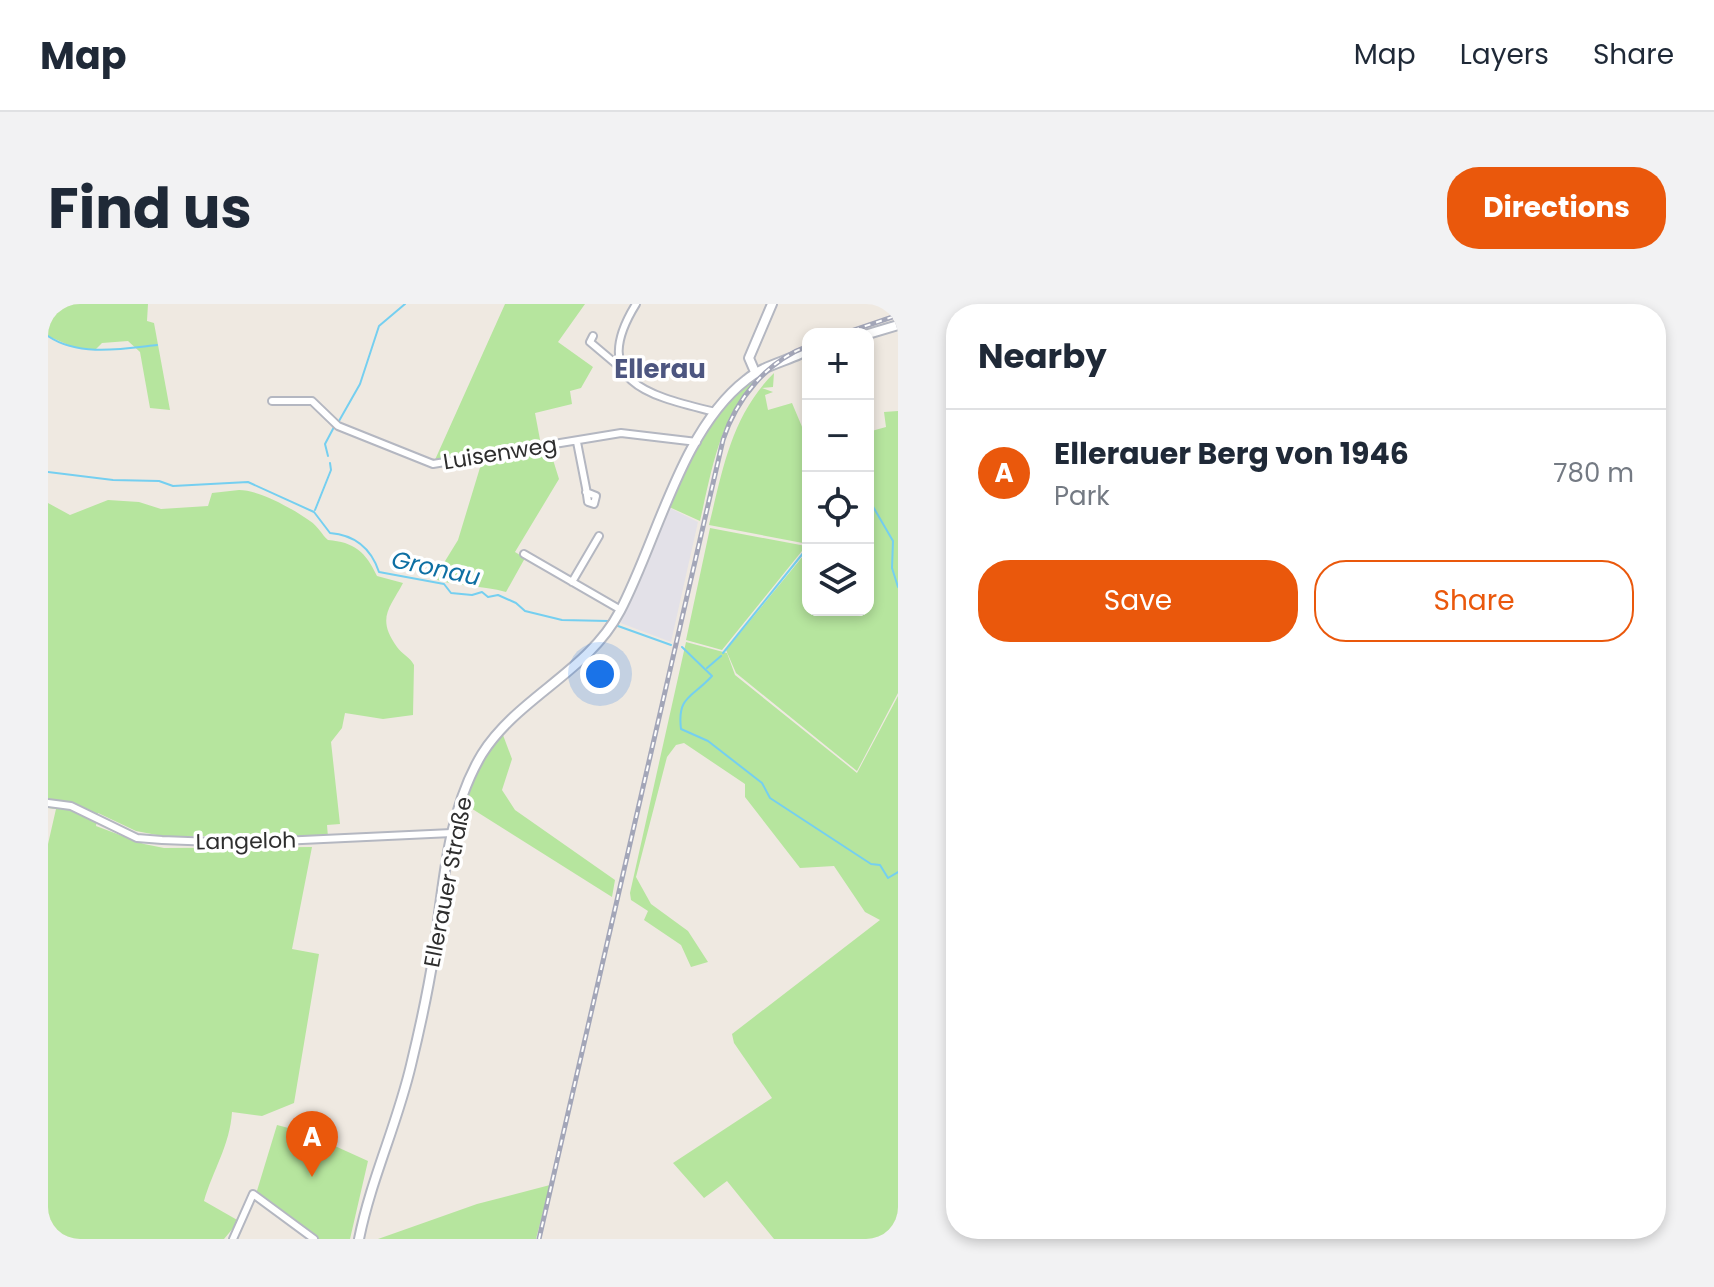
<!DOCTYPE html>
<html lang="en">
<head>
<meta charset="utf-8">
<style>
	body { margin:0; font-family:Poppins,sans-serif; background:#f2f2f3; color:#1f2937 }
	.controls { position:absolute; right:24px; top:24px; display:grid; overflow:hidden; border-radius:16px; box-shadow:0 4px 12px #0003 }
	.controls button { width:72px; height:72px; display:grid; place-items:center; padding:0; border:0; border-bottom:2px solid #e0e1e3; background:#fff; color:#1f2937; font:40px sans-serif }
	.you { position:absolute; left:552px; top:370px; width:28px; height:28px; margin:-20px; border:6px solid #fff; border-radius:50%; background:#1a73e8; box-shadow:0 0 0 12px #1a73e833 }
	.badge { display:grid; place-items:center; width:52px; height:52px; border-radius:50%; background:#ea580c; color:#fff; font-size:26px; font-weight:700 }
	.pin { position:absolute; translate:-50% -66px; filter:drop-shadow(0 2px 4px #0008) }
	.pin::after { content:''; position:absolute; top:42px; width:28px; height:24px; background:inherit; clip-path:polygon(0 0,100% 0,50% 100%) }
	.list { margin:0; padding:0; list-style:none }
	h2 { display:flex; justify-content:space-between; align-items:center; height:104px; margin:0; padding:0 32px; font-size:34px }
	h2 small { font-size:26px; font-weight:400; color:#747a83 }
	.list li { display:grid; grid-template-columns:52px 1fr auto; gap:24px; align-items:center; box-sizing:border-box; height:128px; padding:0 32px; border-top:2px solid #e0e1e3 }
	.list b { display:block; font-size:30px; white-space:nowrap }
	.list p { margin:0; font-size:26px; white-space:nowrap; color:#747a83 }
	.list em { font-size:26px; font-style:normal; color:#747a83 }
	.actions { display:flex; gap:16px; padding:24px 32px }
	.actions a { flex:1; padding:18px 0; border:2px solid #ea580c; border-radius:32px; text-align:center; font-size:28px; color:#ea580c }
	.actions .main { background:#ea580c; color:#fff }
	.icon { flex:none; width:44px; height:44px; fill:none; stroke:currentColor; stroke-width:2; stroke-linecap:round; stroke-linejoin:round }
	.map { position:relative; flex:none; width:850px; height:935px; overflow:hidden; border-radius:32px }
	header { display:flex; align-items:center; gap:48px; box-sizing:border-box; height:112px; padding:0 40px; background:#fff; border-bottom:2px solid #e0e1e3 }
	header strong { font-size:38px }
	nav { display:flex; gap:44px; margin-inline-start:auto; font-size:28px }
	.intro { display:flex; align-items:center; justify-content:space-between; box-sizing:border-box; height:192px; padding:0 48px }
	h1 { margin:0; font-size:56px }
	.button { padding:20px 36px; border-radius:32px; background:#ea580c; color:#fff; font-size:28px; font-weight:700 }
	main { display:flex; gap:48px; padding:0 48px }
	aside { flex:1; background:#fff; border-radius:32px; box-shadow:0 4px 12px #0003 }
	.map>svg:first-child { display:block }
</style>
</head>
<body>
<header>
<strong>Map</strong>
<nav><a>Map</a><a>Layers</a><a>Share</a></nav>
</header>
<div class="intro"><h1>Find us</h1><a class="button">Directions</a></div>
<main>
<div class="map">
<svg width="850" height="935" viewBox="0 0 850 935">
	<rect width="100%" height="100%" fill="#efe9e1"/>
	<path fill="#e3e1e8" d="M620 203 650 218 623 338 570 318Z"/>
	<path fill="#b6e59e" d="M0 0H100L99 17 106 19 122 106 102 104 92 48 80 37 54 39 47 46 25 43 0 32Z
		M457 0H537L510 38 545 63 533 84 522 87 524 100 487 109 493 141 386 158Z
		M717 68C672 107 665 162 652 217L619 202C644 152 667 97 717 68Z
		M726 69 725 83 714 84 725 88 717 91 720 106 744 99 760 137V240L661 221C675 165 683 112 726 69Z
		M850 107V389L809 467 688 369 678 346 760 246V306H820V128L838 123 836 108Z
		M502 146 511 175 467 248 477 254 458 288C434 281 410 283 386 275L410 236 434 157Z
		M191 186C212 186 245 205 262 217 270 222 274 231 280 236 306 238 318 248 329 272L355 279C342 304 328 314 349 343 354 350 362 353 366 361L365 411 335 415 297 409 294 424 283 438 292 520 279 521 280 533 114 532 88 527 50 509 48 522 96 540 116 544 264 543 244 645 271 650 246 799 214 812 184 808C182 841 165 866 156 897L191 917 176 935H0V540L8 505 0 504V199L22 211 60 196 91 198 113 205 160 202 164 189Z
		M662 224 758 242 674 346 638 336Z
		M638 338 679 349 687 371 809 469 850 392V935H726L679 877 656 894 625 859 724 794 686 739 684 730 832 616 817 608 786 562 752 564 697 493V480L636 439 628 441 619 453 588 573 603 600 640 627 660 658 643 663 633 641 596 616 600 607 583 596 582 589Z
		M455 431 464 455 454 486 467 506 567 576 564 593 418 501C422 479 434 443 455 431Z
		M229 821 256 828 320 857 302 935H271L208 890Z
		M502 881 488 935H330L429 900Z"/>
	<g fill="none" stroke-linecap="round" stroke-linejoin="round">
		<path stroke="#75cff0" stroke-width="2" d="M0 32C31 53 74 45 109 41
			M291 117 312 80 331 22 357 0
			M280 152 277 140 286 123
			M0 168 65 176 111 177 125 182 200 178 266 208 282 229C307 231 323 244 331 268L396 280 403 289 424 291 434 288 440 293 450 291 468 299 477 307 514 316 560 317
			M820 194 845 237 844 264 850 283
			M267 206 283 166 282 159
			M570 322 623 341
			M634 343 664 372C644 394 629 392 633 425L660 437 714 479 722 494 823 560 832 561 840 574 850 568
			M675 349 760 243
			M659 364 673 352"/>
		<g stroke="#b4b7c1" stroke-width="10">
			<path id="street" d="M588 0C539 79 603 92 667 108
				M545 32 542 38 574 65
				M224 97H264L290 122 385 160 573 129 649 138
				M529 138 538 184 540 198 546 200 548 192 538 188
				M476 250 573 306
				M524 278 551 232
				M0 499 23 502 89 534 114 536 192 539 404 529
				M185 935 205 890 266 935"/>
		</g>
		<g stroke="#b4b7c1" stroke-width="12">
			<path id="secondary" d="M820 30 850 21
				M707 68 701 54 724 0
				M311 935C323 875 349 821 363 761 372 724 380 687 386 649 395 583 399 508 434 450 470 393 540 368 572 307 609 237 633 126 698 76 713 63 735 58 752 50"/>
		</g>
		<use href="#street" stroke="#fff" stroke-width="6"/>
		<use href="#secondary" stroke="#fff" stroke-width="8"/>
		<g stroke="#a3a6b8" stroke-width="5">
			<path id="rail" d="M794 30 850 11
				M491 935 675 136C688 95 719 57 760 42"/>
		</g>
		<use href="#rail" stroke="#fff" stroke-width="2" stroke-dasharray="6" stroke-linecap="butt"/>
	</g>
	<g text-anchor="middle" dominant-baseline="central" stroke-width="7" stroke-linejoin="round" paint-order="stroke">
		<g font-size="22" fill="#2e2e2e" stroke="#fff">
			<text transform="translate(452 149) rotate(-9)">Luisenweg</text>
			<text transform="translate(198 537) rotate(-1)">Langeloh</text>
			<text transform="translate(400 578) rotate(-79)">Ellerauer Straße</text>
		</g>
		<g font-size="24" font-style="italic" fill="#0d6fa3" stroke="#fff">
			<text transform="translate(388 264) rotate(12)">Gronau</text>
		</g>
		<g font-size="26" font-weight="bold" fill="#4d5680" stroke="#fff">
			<text x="612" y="65">Ellerau</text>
		</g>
	</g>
</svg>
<div class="controls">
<button>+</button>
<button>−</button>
<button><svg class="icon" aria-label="locate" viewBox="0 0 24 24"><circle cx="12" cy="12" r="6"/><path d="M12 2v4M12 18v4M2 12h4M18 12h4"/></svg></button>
<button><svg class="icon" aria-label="layers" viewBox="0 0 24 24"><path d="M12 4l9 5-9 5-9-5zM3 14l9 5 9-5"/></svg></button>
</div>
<div class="you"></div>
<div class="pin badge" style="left:264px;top:873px">A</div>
</div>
<aside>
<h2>Nearby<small></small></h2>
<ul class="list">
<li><span class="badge">A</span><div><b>Ellerauer Berg von 1946</b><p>Park</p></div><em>780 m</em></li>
</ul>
<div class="actions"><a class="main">Save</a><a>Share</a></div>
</aside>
</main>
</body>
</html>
